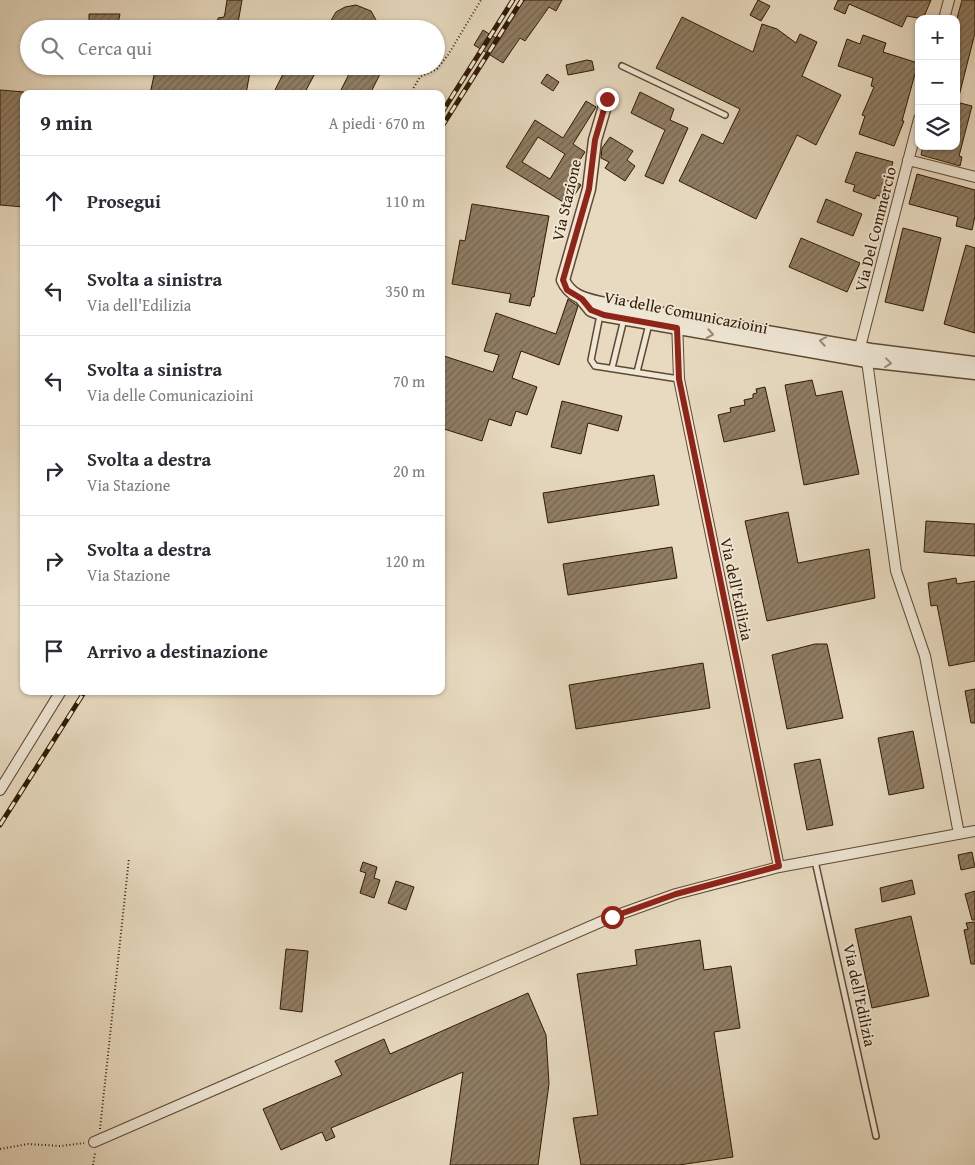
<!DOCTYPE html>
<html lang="it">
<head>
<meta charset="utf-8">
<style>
	body { margin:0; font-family:"Gentium Book Plus",serif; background:#f2f2f3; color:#2b2b33 }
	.controls { position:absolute; right:15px; top:15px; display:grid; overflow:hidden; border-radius:10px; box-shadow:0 1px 4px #0004 }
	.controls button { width:45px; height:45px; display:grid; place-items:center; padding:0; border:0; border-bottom:1px solid #e1e1e2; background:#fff; color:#2b2b33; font:25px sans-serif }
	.stop { position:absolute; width:15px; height:15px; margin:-11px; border:4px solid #8f2418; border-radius:50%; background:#fff }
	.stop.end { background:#8f2418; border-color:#fff; box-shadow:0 1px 5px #0008 }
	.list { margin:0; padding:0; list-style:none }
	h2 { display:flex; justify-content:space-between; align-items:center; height:65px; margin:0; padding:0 20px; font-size:21px }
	h2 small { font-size:16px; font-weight:400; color:#7c7c81 }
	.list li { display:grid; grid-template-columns:32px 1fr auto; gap:15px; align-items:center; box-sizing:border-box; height:90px; padding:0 20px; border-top:1px solid #e1e1e2 }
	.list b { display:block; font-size:19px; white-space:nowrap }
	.list p { margin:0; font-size:16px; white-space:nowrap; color:#7c7c81 }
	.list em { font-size:16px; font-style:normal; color:#7c7c81 }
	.icon { flex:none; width:28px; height:28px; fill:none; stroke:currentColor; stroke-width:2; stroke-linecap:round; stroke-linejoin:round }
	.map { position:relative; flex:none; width:975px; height:1165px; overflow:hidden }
	.search { position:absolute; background:#fff; box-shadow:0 1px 4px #0004; left:20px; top:20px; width:425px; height:55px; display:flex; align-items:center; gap:12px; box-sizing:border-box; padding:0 18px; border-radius:28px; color:#7c7c81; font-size:19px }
	.panel { position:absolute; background:#fff; box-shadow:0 1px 4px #0004; left:20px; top:90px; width:425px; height:605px; border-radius:10px }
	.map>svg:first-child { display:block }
</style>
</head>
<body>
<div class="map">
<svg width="975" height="1165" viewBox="0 0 975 1165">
	<defs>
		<pattern id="building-hatch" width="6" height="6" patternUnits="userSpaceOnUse" patternTransform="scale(1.25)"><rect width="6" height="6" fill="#8f7d64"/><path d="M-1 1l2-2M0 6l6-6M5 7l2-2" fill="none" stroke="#756650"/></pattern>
	</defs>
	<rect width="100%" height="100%" fill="#e7dac0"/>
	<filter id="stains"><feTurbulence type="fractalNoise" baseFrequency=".004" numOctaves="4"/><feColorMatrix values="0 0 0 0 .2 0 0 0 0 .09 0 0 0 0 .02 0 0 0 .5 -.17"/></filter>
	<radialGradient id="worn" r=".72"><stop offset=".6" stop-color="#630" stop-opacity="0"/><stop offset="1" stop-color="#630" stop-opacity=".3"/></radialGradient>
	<path fill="url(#building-hatch)" stroke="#301900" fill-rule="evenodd" d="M227 0H242L238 23 232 22 231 28 217 26 218 18 224 17 225 13Z
		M524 0H562L556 11 549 7 525 41 520 38 503 63 474 45 483 30 499 40Z
		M758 0 770 6 761 21 750 15Z
		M838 0H931L923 19 907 16 902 27 849 4 845 14 834 9Z
		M962 0H975V33L959 96 956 95V22Z
		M356 5 371 11 381 29H326L336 12 345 7Z
		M89 14H120L117 29H89Z
		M682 17 753 52 762 24 777 29 796 43 800 34 817 42 802 76 841 95 816 145 797 135 756 219 679 181 702 134 723 144 740 109 656 68Z
		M863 35 886 43 883 52 918 63 902 121H904L894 146 859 134 865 116 862 115 874 87 871 86 873 78 838 66 847 39 860 44Z
		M587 60 592 61 594 70 568 75 566 65Z
		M156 66H251L246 94 214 91 213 94H150Z
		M287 66H319L304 94H273Z
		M353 66H384L370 94H339Z
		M547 74 559 82 553 91 541 83Z
		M0 90 24 92V207L0 205Z
		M640 92 674 109 670 120 688 128 663 184 645 176 665 130 631 113Z
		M586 101 596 107 573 144 585 152 569 177 581 185 568 205 506 167 535 120 563 138ZM538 137 565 154 550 179 522 162Z
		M956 102 972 106 959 156 962 157 960 166 921 155 923 146H956Z
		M610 137 633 151 627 160 635 166 625 181 605 168 609 162 601 158 602 148Z
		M856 152 893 162 882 197 877 195 875 199 853 191 855 185 845 182Z
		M917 174 975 190V216L972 230 956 226 958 217 909 204Z
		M826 199 862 214 853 236 817 222Z
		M472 204 549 216 534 297H532L530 306 509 302 511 294 452 284 460 240 465 241Z
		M903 228 941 238 923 311 885 302Z
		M801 238 860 263 847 292 789 267Z
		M966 245 975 248V333L944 324Z
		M568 299 578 306 559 365 521 351 512 378 537 387 527 415 516 411 511 426 489 419 482 441 441 428V355L493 372 499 355 484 351 496 313 556 334Z
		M812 380 816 396 842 391 859 474 804 485 785 385Z
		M765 387 775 431 724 442 718 415 731 412 730 408 745 405 744 400 753 398V394L757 393 756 389Z
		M562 401 622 416 618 431 588 423 581 454 551 447Z
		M654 475 659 505 548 523 543 493Z
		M788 512 798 563 869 549 875 598 767 621 745 521Z
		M926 521 975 524V556L924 552Z
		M672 547 677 578 568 595 563 564Z
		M956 578 957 584 975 581V661L949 666 937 605 931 606 928 583Z
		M815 644H827L843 718 787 729 772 655Z
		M703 663 710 708 576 729 569 685Z
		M975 689V723H971L965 691Z
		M913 731 924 788 889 795 878 738Z
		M820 759 833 825 807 830 794 764Z
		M972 852 975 867 961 870 958 855Z
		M363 862 377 867 374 878 380 880 374 898 360 893 366 873 360 871Z
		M912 880 915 894 882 902 880 888Z
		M396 881 414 887 406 910 388 903Z
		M975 891V920H972L965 894Z
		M911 916 929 996 872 1008 855 929Z
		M975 922V964H971L964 930 968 929 966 923Z
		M700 940 704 970 731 966 740 1028 714 1032 733 1157 679 1165H581L573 1118 598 1115 577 974 637 965 635 950Z
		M286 949 308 951 302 1012 280 1009Z
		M528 993 546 1035 549 1084 538 1165H450L463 1072 331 1128 335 1137 326 1141 322 1132 281 1150 263 1109 342 1075 335 1061 384 1039 390 1054Z"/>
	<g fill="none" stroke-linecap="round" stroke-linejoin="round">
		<g stroke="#5e4930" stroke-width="8">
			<path id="service" d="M622 66 725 115
				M600 315 591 360 595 366 679 379
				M612 368 624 319
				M637 372 649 324
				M815 861 876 1136"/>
		</g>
		<g stroke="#5e4930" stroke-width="12">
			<path id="minor" d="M944 19 949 0
				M908 160 975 177
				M677 320 679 379 779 867
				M860 347 919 119
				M867 361 896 571 925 656 959 834
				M0 790 61 691
				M94 1142 612 917 676 894 779 867 975 831"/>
		</g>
		<g stroke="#5e4930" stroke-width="15">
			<path id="tertiary" d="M607 99 595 140 589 189 563 280C570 296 584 299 600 303L871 350 975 363
				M582 299 591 310 604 315 867 361 975 373"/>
		</g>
		<path stroke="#301900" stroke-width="2" stroke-dasharray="1 2.5" stroke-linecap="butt" d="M410 94 420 77 437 69 448 55 481 0
			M100 1129 129 858
			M0 1149 28 1144 61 1146 84 1143
			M93 1165 95 1153"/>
		<use href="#service" stroke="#efe7d6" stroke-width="5"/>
		<use href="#minor" stroke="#efe7d6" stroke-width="10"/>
		<use href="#tertiary" stroke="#efe7d6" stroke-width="12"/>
		<g stroke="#301900" stroke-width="5">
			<path id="rail" d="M441 114 513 0
				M441 128 522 0
				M0 825 85 691"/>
		</g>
		<use href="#rail" stroke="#efe7d6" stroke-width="3" stroke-dasharray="9" stroke-linecap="butt"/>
	</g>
	<defs><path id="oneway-chevron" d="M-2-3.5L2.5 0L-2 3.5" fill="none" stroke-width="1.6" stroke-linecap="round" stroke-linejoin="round" transform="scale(1.25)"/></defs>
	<g stroke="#998a76">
		<use href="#oneway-chevron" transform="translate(710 334) rotate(10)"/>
		<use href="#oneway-chevron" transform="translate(823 341) rotate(-170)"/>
		<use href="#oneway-chevron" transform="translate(888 363) rotate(7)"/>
	</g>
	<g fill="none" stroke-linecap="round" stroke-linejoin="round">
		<path stroke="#8f2418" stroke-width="6" d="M607 99 595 140 589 189 563 280 567 290 582 299 591 310 604 315 677 328 679 379 779 866 676 894 612 917"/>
	</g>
	<g text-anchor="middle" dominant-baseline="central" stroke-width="4" stroke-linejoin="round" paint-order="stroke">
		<g font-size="16" fill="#301900" stroke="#efe7d6">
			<text transform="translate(566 200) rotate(-77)">Via Stazione</text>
			<text transform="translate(875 229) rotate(-76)">Via Del Commercio</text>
			<text transform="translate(686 312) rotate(11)">Via delle Comunicazioini</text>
			<text transform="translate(737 589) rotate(78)">Via dell'Edilizia</text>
			<text transform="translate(860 995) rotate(78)">Via dell'Edilizia</text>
		</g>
	</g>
	<rect width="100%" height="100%" filter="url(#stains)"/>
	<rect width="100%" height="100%" fill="url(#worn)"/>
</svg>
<div class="controls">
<button>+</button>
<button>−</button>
<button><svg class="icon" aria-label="layers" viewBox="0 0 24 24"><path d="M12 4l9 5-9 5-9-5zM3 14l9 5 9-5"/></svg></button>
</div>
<div class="stop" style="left:612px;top:917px"></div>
<div class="stop end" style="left:607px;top:99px"></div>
<div class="search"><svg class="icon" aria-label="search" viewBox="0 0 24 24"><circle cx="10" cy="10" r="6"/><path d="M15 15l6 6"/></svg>Cerca qui</div>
<section class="panel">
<h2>9 min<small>A piedi · 670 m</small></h2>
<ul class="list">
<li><svg class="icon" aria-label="ahead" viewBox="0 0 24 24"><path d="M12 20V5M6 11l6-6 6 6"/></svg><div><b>Prosegui</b></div><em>110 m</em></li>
<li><svg class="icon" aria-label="left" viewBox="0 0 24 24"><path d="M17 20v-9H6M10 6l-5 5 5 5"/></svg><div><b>Svolta a sinistra</b><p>Via dell'Edilizia</p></div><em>350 m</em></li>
<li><svg class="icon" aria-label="left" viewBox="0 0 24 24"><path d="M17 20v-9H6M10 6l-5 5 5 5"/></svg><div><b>Svolta a sinistra</b><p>Via delle Comunicazioini</p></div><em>70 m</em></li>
<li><svg class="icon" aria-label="right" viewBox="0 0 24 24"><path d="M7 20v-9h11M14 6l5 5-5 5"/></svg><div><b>Svolta a destra</b><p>Via Stazione</p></div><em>20 m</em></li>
<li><svg class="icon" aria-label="right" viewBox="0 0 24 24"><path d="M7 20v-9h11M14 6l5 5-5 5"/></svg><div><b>Svolta a destra</b><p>Via Stazione</p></div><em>120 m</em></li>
<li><svg class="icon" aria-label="arrive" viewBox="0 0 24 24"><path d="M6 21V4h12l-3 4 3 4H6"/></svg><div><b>Arrivo a destinazione</b></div></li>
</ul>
</section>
</div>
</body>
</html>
